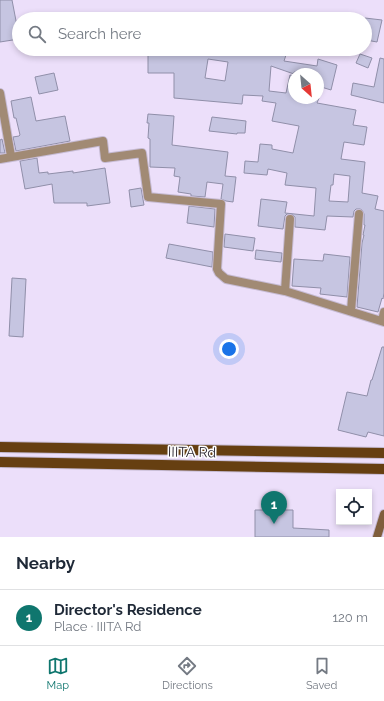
<!DOCTYPE html>
<html lang="en">
<head>
<meta charset="utf-8">
<style>
	body { margin:0; font-family:Raleway,sans-serif; background:#f6f6f7; color:#1f2937 }
	.controls { position:absolute; right:12px; bottom:12px; display:grid; overflow:hidden; border-radius:0px; box-shadow:0 2px 6px #0003 }
	.controls button { width:36px; height:36px; display:grid; place-items:center; padding:0; border:0; border-bottom:1px solid #e0e1e3; background:#fff; color:#1f2937; font:20px sans-serif }
	.compass { position:absolute; left:288px; top:68px; width:36px; height:36px; border-radius:50%; background:#fff; box-shadow:0 2px 6px #0003; rotate:153deg }
	.you { position:absolute; left:229px; top:349px; width:14px; height:14px; margin:-10px; border:3px solid #fff; border-radius:50%; background:#1a73e8; box-shadow:0 0 0 6px #1a73e833 }
	.badge { display:grid; place-items:center; width:26px; height:26px; border-radius:50%; background:#0f766e; color:#fff; font-size:13px; font-weight:700 }
	.pin { position:absolute; translate:-50% -33px; filter:drop-shadow(0 1px 2px #0008) }
	.pin::after { content:''; position:absolute; top:21px; width:14px; height:12px; background:inherit; clip-path:polygon(0 0,100% 0,50% 100%) }
	.list { margin:0; padding:0; list-style:none }
	h2 { display:flex; justify-content:space-between; align-items:center; height:52px; margin:0; padding:0 16px; font-size:17px }
	h2 small { font-size:13px; font-weight:400; color:#747a83 }
	.list li { display:grid; grid-template-columns:26px 1fr auto; gap:12px; align-items:center; box-sizing:border-box; height:56px; padding:0 16px; border-top:1px solid #e0e1e3 }
	.list b { display:block; font-size:15px; white-space:nowrap }
	.list p { margin:0; font-size:13px; white-space:nowrap; color:#747a83 }
	.list em { font-size:13px; font-style:normal; color:#747a83 }
	.icon { flex:none; width:22px; height:22px; fill:none; stroke:currentColor; stroke-width:2; stroke-linecap:round; stroke-linejoin:round }
	.map { position:relative; flex:none; width:384px; height:537px; overflow:hidden }
	.search { position:absolute; background:#fff; box-shadow:0 2px 6px #0003; left:12px; right:12px; top:12px; height:44px; display:flex; align-items:center; gap:10px; box-sizing:border-box; padding:0 14px; border-radius:22px; color:#747a83; font-size:15px }
	.sheet { height:108px; background:#fff }
	nav { display:flex; justify-content:space-around; align-items:center; box-sizing:border-box; height:56px; border-top:1px solid #e0e1e3; background:#fff; font-size:11px; color:#747a83 }
	nav a { display:grid; justify-items:center; gap:2px }
	nav .on { color:#0f766e }
	.map>svg:first-child { display:block }
</style>
</head>
<body>
<div class="map">
<svg width="384" height="537" viewBox="0 0 384 537">
	<rect width="100%" height="100%" fill="#ecdffa"/>
	<path fill="#c6c5e1" stroke="#908fa9" fill-rule="evenodd" d="M0 0H12L17 26 19 39 0 42Z
		M365 18 382 20 377 42 366 40 369 27 365 26Z
		M148 49H171V52H186L187 49H288L284 61 317 66 318 59 337 65 331 90 318 86V74H308L294 72V74L271 66 269 91 286 93 290 75 294 76V98H319L317 103 356 110 353 125 367 127 364 145 344 142 341 159 365 162 362 193 378 196 375 209 384 211V293L383 299 382 298 378 312 357 307 362 243 364 235H363L365 225H364V214L362 210 360 209H356L354 211 353 217 327 216 325 230 295 227V217L293 215 291 214H287L285 216 283 229 258 226 261 199 287 202 285 213 314 216 316 188 285 185 287 173 268 169 267 175 244 173 245 161 258 162 260 144 272 145V149L293 153 299 126 272 121 276 103 262 101 263 96 243 95 242 104 174 98V73H148ZM208 59 228 62 225 81 205 78ZM334 174 350 176 348 202 329 201 331 185H333Z
		M360 54 372 58 368 68 356 63Z
		M380 58 384 59V103L351 95 353 83 374 87Z
		M54 73 58 90 39 94 35 77Z
		M31 97 36 121 65 116 70 141 16 151 13 137 19 136 20 135 16 118H14L11 101Z
		M148 114 174 116 172 145 228 152 225 176 236 177 233 202 226 201 221 199 223 184 207 182 205 197 191 196V194L178 192 180 177 174 176 175 168 150 167V139L148 138 149 123H147Z
		M212 117 246 121 245 133H237V134L209 131Z
		M2 139 5 153H0V140Z
		M37 158 39 173 48 172V174L73 171V173L105 168 110 203 87 206V203H54L52 184 25 189 20 161Z
		M141 188 144 205 131 207 129 190Z
		M189 206 215 209 214 227 187 223Z
		M225 234 255 238 253 251 224 247Z
		M169 244 213 252 212 267 166 258Z
		M256 250 282 253 281 262 255 259Z
		M324 254 350 257 347 297 320 294 321 288 292 286 294 259 323 261Z
		M12 278 26 279 23 337 9 336Z
		M382 347H384V436L368 432 366 437 338 430 347 392 367 396 371 380H372Z
		M255 510H293V528L329 530V537H255Z"/>
	<g fill="none" stroke-linecap="round" stroke-linejoin="round">
		<g stroke="#c6bbd3" stroke-width="10">
			<path id="street" d="M0 93 11 156
				M0 159 103 141 105 158 142 153 148 197 221 204 217 269 219 273 226 279 285 291 384 322
				M285 291 290 219
				M351 311 359 214
				M382 321 384 312"/>
		</g>
		<g stroke="#c6bbd3" stroke-width="10">
			<path id="secondary" d="M377 537 384 514"/>
		</g>
		<g stroke="#c6bbd3" stroke-width="12">
			<path id="primary" d="M0 447 384 453
				M0 462 384 469"/>
		</g>
		<use href="#street" stroke="#a18a74" stroke-width="8"/>
		<use href="#secondary" stroke="#7f5e3d" stroke-width="8"/>
		<use href="#primary" stroke="#663f11" stroke-width="10"/>
	</g>
	<g text-anchor="middle" dominant-baseline="central" stroke-width="3" stroke-linejoin="round" paint-order="stroke">
		<g font-size="14" fill="#302b35" stroke="#fff">
			<text transform="translate(192 452) rotate(1)">IIITA Rd</text>
		</g>
	</g>
</svg>
<div class="controls">
<button><svg class="icon" aria-label="locate" viewBox="0 0 24 24"><circle cx="12" cy="12" r="6"/><path d="M12 2v4M12 18v4M2 12h4M18 12h4"/></svg></button>
</div>
<svg class="compass" viewBox="-18 -18 36 36"><path d="M0-13l5 13h-10z" fill="#e53935"/><path d="M0 13l5-13h-10z" fill="#747a83"/></svg>
<div class="you"></div>
<div class="pin badge" style="left:274px;top:524px">1</div>
<div class="search"><svg class="icon" aria-label="search" viewBox="0 0 24 24"><circle cx="10" cy="10" r="6"/><path d="M15 15l6 6"/></svg>Search here</div>
</div>
<section class="sheet">
<h2>Nearby<small></small></h2>
<ul class="list">
<li><span class="badge">1</span><div><b>Director's Residence</b><p>Place · IIITA Rd</p></div><em>120 m</em></li>
</ul>
</section>
<nav>
<a class="on"><svg class="icon" aria-label="map" viewBox="0 0 24 24"><path d="M3 6l6-2 6 2 6-2v14l-6 2-6-2-6 2zM9 4v14M15 6v14"/></svg>Map</a>
<a><svg class="icon" aria-label="directions" viewBox="0 0 24 24"><path d="M12 3l9 9-9 9-9-9zM9 14v-3h6M13 9l2 2-2 2"/></svg>Directions</a>
<a><svg class="icon" aria-label="saved" viewBox="0 0 24 24"><path d="M7 4h10v16l-5-4-5 4z"/></svg>Saved</a>
</nav>
</body>
</html>
